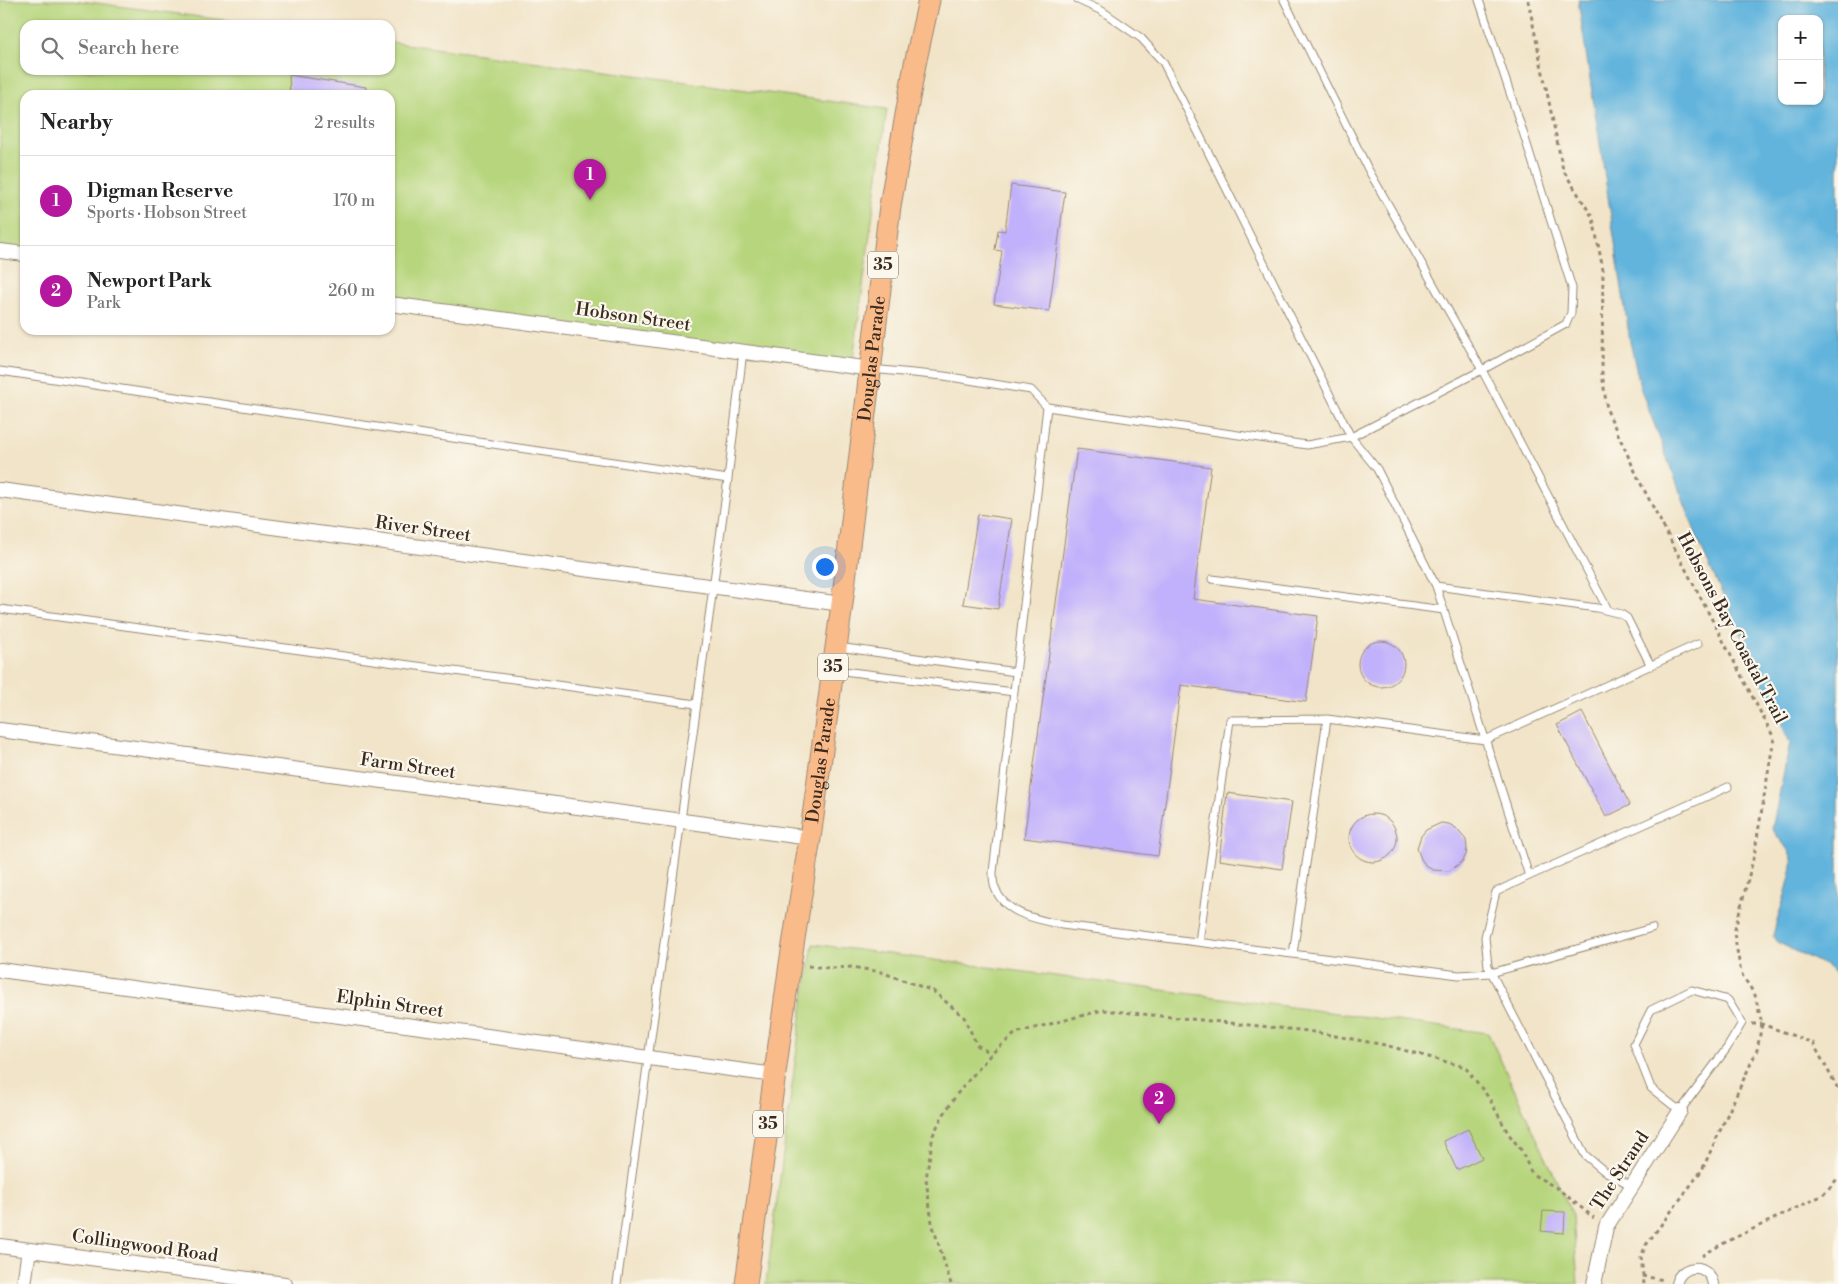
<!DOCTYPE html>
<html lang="en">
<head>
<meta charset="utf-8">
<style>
	body { margin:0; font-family:"Libre Bodoni",serif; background:#f2f2f2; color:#222 }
	.controls { position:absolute; right:15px; top:15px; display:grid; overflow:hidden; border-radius:10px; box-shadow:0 1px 4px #0004 }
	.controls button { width:45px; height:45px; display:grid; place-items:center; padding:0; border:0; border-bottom:1px solid #e0e0e0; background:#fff; color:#222; font:25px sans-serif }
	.you { position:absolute; left:824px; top:566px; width:18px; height:18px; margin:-12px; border:4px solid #fff; border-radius:50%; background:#1a73e8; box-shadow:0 0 0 8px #1a73e833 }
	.badge { display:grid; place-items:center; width:32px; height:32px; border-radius:50%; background:#b5179e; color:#fff; font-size:16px; font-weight:700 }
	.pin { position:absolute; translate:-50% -41px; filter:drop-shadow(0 1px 2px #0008) }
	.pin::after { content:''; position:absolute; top:26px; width:18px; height:15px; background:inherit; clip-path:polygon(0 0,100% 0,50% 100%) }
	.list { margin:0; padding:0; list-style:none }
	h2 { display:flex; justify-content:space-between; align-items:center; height:65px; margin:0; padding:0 20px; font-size:21px }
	h2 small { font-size:16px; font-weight:400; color:#767676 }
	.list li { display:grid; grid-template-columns:32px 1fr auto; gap:15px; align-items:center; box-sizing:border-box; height:90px; padding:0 20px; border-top:1px solid #e0e0e0 }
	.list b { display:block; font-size:19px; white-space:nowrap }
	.list p { margin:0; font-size:16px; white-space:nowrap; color:#767676 }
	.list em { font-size:16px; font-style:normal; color:#767676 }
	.icon { flex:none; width:28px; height:28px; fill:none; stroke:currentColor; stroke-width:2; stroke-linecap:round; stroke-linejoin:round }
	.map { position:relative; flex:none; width:1838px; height:1284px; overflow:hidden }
	.search { position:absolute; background:#fff; box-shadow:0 1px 4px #0004; left:20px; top:20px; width:375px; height:55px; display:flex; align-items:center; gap:12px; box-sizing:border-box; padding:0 18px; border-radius:15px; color:#767676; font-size:19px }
	.panel { position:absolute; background:#fff; box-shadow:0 1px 4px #0004; left:20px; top:90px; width:375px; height:245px; border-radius:15px }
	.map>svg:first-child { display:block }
</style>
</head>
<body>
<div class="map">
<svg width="1838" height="1284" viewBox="0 0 1838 1284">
	<rect width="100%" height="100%" fill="#fbf7ec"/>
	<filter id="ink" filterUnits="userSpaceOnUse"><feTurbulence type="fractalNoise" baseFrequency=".02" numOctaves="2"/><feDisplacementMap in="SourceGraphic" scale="10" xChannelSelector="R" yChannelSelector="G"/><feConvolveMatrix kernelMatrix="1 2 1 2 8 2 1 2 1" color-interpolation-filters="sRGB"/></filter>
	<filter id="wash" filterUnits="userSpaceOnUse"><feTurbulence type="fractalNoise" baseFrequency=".0096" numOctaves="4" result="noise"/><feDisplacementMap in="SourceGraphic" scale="20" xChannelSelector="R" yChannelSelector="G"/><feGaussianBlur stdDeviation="1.12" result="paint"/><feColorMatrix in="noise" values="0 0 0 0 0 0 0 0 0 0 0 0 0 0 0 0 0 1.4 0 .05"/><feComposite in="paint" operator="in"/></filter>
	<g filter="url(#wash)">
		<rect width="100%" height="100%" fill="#f1e4c8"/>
		<path fill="#b6d57c" stroke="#78804d" d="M0 0H73L261 25H25V70H390V42L887 109 852 367 390 304V95H25V254L0 251Z
			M813 944 1488 1033 1573 1216 1578 1284H766L803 1003Z"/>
		<path fill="#62b4dd" stroke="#4e6f7e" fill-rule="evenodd" d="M1578 0H1838V977L1828 967 1777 942 1773 936C1776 920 1795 870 1792 859 1789 848 1778 838 1772 829L1790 743 1701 547 1640 387 1630 341ZM1782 19H1819V101H1782Z"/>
		<g id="blocks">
			<path fill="#c1b0fb" d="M289 75 366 87 365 95H290Z
				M1011 185 1065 192 1049 311 994 304 1002 251 995 250 998 230 1005 231Z
				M1077 449 1211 467 1193 599 1318 616 1306 702 1181 685 1158 856 1024 838Z
				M978 514 1012 519 998 609 963 604Z
				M1358 664a23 23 0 1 1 46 0a23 23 0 1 1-46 0Z
				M1582 712 1630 805 1606 817 1557 725Z
				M1227 793 1292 802 1282 869 1219 860Z
				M1349 838a24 24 0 1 1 48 0a24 24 0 1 1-48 0Z
				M1441 823 1449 824 1456 828 1466 840 1467 848 1466 855 1462 862 1449 871 1433 870 1426 866 1421 859 1417 848 1421 836 1426 830Z
				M1468 1129 1482 1158 1457 1170 1443 1141Z
				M1543 1211 1565 1212 1564 1233 1541 1231Z"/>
		</g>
	</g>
	<g filter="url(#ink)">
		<use href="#blocks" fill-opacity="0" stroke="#968773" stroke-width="1"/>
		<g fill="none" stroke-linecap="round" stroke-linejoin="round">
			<g stroke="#968773" stroke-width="9">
				<path id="service" d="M1078 0 1102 11 1141 38 1163 62 1351 437 1377 469 1436 586 1529 876 1496 892 1485 937 1488 966 1585 1155 1603 1170 1632 1186
					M1284 0 1368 169 1482 370 1608 610
					M871 369 944 376 1031 390 1047 407 1307 445 1351 437 1482 370 1566 324 1571 313 1572 288 1524 135 1479 0
					M0 371 728 479
					M1047 407 993 872C993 877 993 884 995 888 1005 915 1038 919 1062 925L1459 975 1491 973 1652 928
					M1212 579 1444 610
					M1436 586 1597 608 1621 614 1627 618 1651 666
					M0 609 696 704
					M838 647 1016 672
					M835 670 1014 692
					M1529 876 1728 787
					M1199 942 1230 720 1327 719
					M1293 954 1327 719 1485 740 1698 644
					M1692 990 1728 1000 1742 1023 1727 1048 1680 1111 1651 1088 1634 1044 1651 1010Z
					M617 1284 728 479 743 351"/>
			</g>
			<g stroke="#968773" stroke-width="12">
				<path id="pedestrian" d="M1676 1284C1681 1263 1709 1262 1713 1284"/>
			</g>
			<g stroke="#968773" stroke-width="16">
				<path id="minor" d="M0 251 25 254
					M390 304 871 369
					M0 490 842 604
					M0 730 810 838
					M0 970 775 1075
					M0 1246 285 1284
					M24 1284 29 1250
					M1594 1284 1606 1227 1680 1111"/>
			</g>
			<g stroke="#968773" stroke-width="23">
				<g id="primary">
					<path id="s1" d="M746 1284 790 964 810 838 842 604 890 206 915 64 929 0"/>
				</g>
			</g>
			<path stroke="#968773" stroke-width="3" stroke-dasharray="4 4" stroke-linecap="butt" d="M1528 0 1563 170 1593 218 1603 270 1602 373 1607 410 1640 482 1774 738 1754 856 1734 933 1741 973 1755 995 1762 1024 1757 1050 1702 1170 1646 1245 1641 1257 1644 1284
				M808 966 831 968 852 967 881 972 933 991 964 1017 977 1045 991 1054
				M1752 1024H1762L1813 1043 1838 1089
				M1702 1256 1720 1245 1823 1195 1838 1178
				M1642 1276 1664 1280
				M951 1284 932 1223 926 1179 933 1135 942 1117 957 1094 991 1054 1016 1033 1103 1010 1308 1031 1385 1045 1465 1067 1489 1098 1508 1133 1521 1150 1532 1174 1557 1188 1594 1218"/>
			<use href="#service" stroke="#fff" stroke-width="7"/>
			<use href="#pedestrian" stroke="#fff" stroke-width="10"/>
			<use href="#minor" stroke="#fff" stroke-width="14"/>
			<use href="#primary" stroke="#fabb8b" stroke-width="21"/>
		</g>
	</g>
	<g text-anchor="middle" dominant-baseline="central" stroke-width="4.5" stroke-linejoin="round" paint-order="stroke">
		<g fill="#fbf7ec" stroke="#75685c" stroke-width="1">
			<rect x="868" y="251.5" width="30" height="27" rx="4"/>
			<rect x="818" y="653.5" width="30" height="27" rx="4"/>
			<rect x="753" y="1110.5" width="30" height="27" rx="4"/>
		</g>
		<g font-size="16" font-weight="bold" fill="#3b2a1e">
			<text x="883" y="265">35</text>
			<text x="833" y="667">35</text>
			<text x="768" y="1124">35</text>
		</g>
		<g font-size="18" fill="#3b2a1e" stroke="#fbf7ec">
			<text transform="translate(633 317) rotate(8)">Hobson Street</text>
			<text stroke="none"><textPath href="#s1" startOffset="934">Douglas Parade</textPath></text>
			<text transform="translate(423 529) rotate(8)">River Street</text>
			<text transform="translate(1732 628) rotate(62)">Hobsons Bay Coastal Trail</text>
			<text stroke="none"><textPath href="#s1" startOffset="529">Douglas Parade</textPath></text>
			<text transform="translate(408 766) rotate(8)">Farm Street</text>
			<text transform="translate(390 1004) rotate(8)">Elphin Street</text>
			<text transform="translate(1620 1171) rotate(-57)">The Strand</text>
			<text transform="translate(145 1246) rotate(8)">Collingwood Road</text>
		</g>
	</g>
</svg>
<div class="controls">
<button>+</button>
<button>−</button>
</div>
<div class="you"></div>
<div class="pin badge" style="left:590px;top:200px">1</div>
<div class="pin badge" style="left:1159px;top:1124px">2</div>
<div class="search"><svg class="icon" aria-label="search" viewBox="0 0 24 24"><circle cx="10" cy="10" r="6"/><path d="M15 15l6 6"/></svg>Search here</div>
<section class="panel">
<h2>Nearby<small>2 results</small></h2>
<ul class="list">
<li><span class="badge">1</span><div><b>Digman Reserve</b><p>Sports · Hobson Street</p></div><em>170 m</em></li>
<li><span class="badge">2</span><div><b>Newport Park</b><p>Park</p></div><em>260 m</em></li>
</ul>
</section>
</div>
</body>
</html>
